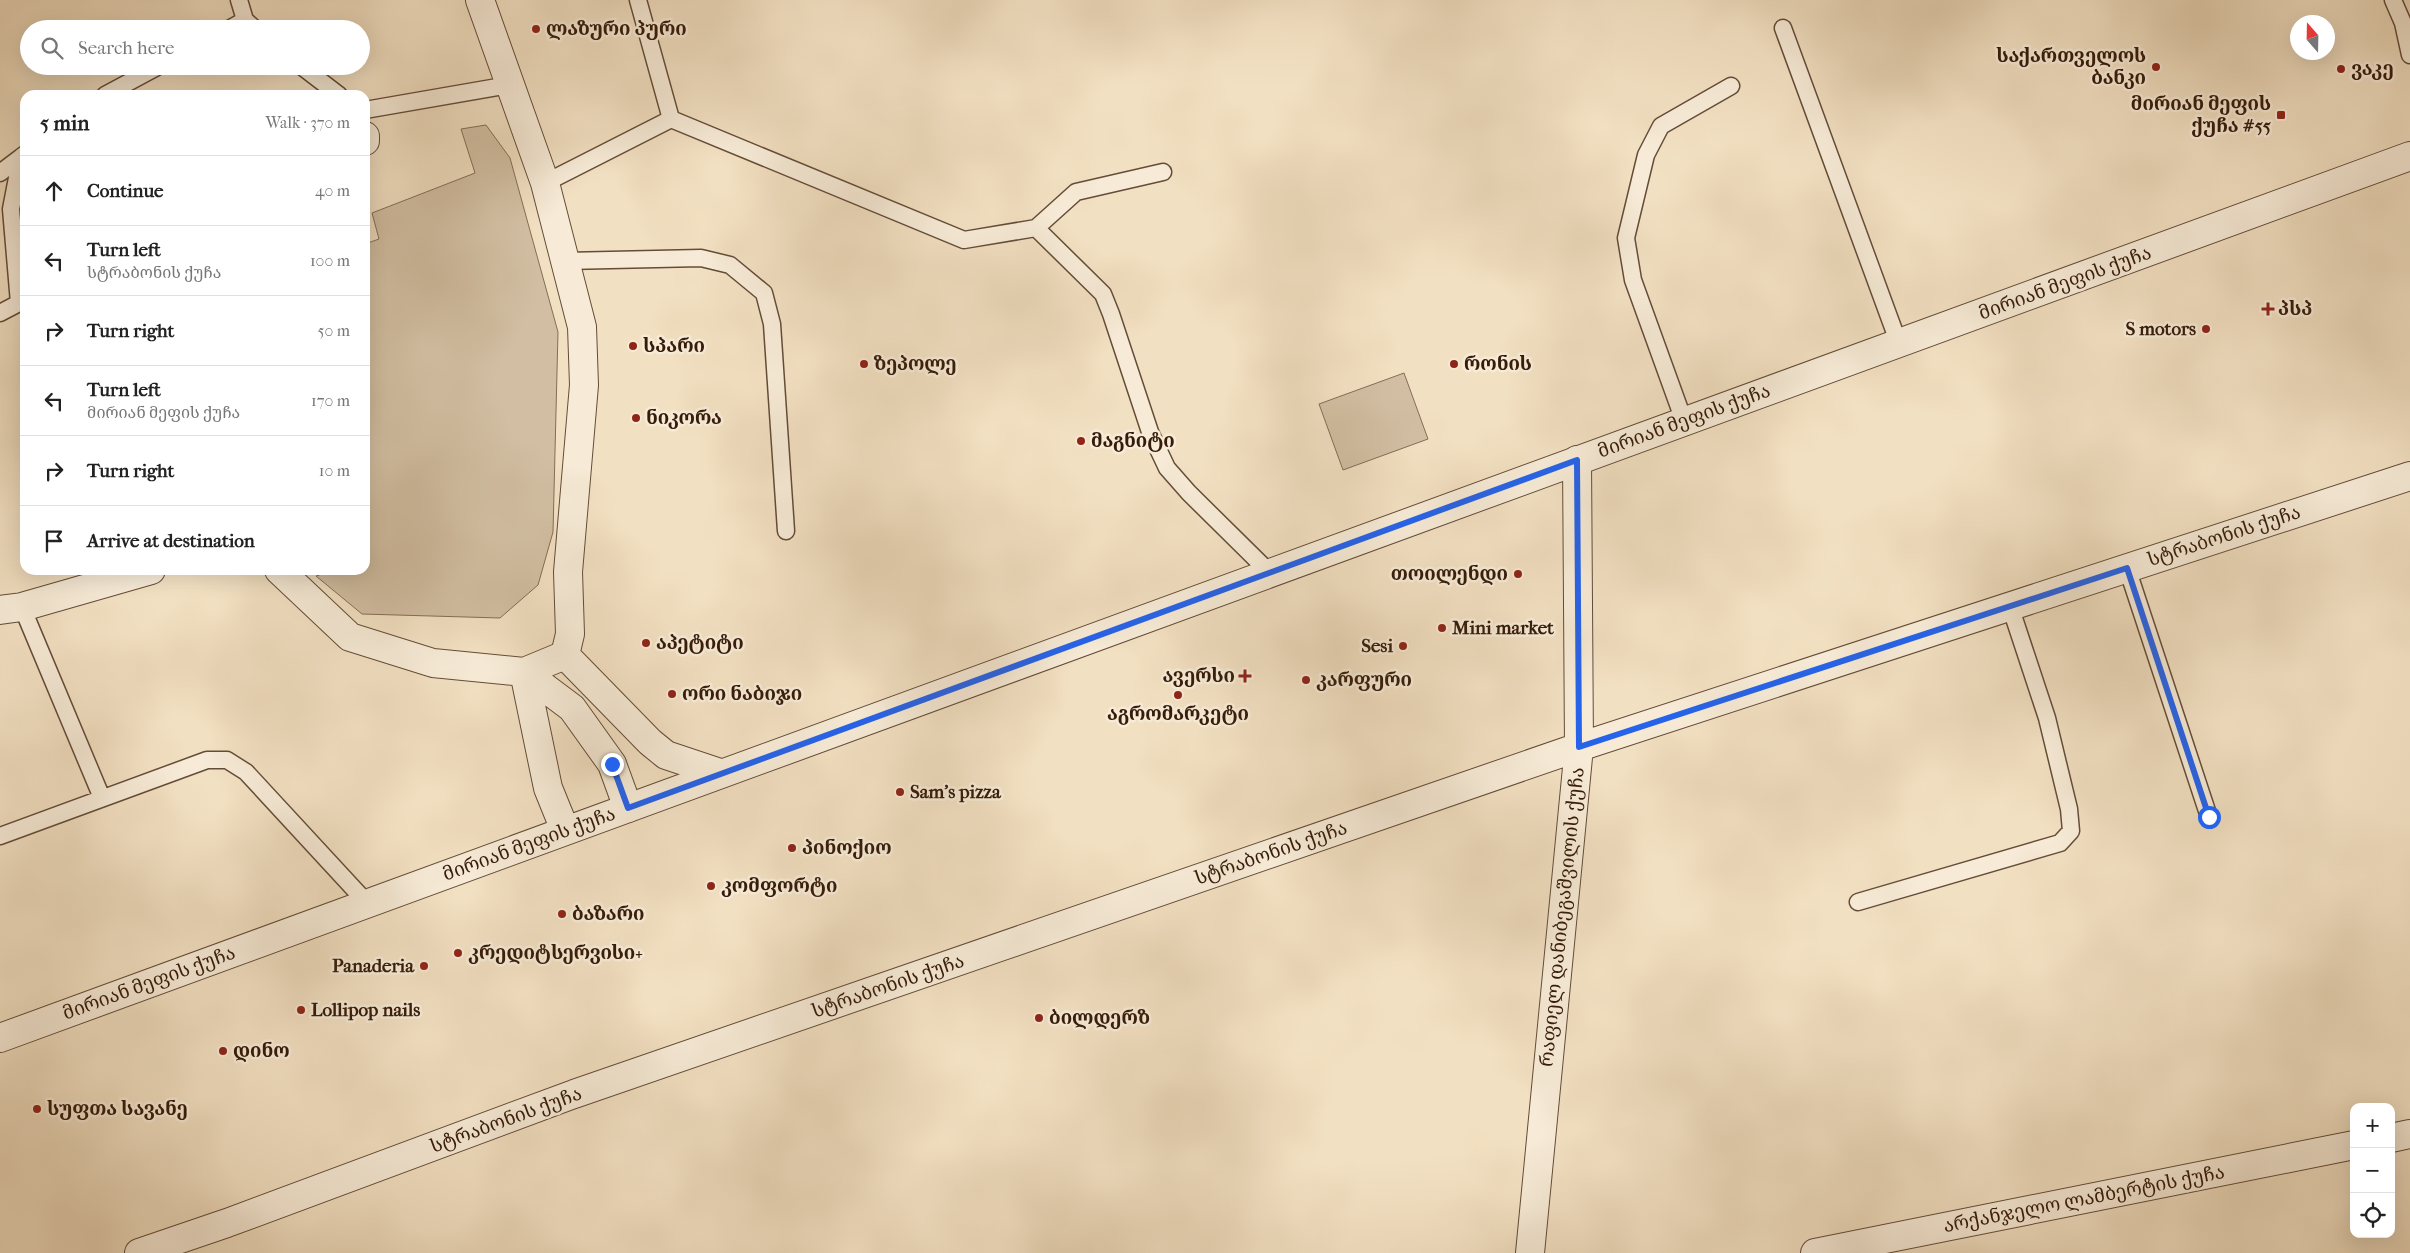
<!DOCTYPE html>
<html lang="en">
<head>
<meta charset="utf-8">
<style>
	body { margin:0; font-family:"IM FELL French Canon","Noto Serif Georgian",serif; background:#f6f6f6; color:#222 }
	.controls { position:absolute; right:15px; bottom:15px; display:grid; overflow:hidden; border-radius:10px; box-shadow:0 5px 20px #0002 }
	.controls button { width:45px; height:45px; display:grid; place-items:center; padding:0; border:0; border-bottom:1px solid #e0e0e0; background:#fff; color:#222; font:25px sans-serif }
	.compass { position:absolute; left:2290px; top:15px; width:45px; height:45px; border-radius:50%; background:#fff; box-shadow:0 5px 20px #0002; rotate:340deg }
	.stop { position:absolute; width:15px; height:15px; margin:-11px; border:4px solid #2563eb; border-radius:50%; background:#fff }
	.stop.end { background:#2563eb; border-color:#fff; box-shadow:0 1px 5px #0008 }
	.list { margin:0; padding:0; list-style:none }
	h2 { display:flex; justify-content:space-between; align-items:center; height:65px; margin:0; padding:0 20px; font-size:21px }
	h2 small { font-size:16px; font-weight:400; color:#767676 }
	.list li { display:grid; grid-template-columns:32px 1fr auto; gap:15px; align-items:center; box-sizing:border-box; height:70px; padding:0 20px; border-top:1px solid #e0e0e0 }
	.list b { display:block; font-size:19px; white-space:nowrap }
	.list p { margin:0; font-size:16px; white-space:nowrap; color:#767676 }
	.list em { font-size:16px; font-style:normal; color:#767676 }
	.icon { flex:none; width:28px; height:28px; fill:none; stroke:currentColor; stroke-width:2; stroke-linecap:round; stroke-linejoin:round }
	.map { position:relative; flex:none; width:2410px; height:1253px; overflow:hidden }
	.search { position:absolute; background:#fff; box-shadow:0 5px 20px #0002; left:20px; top:20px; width:350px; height:55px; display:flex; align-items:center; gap:12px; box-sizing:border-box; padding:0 18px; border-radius:28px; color:#767676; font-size:19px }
	.panel { position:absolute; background:#fff; box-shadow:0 5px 20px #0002; left:20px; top:90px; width:350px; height:485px; border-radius:15px }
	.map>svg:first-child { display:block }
</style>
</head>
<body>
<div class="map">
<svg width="2410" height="1253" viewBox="0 0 2410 1253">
	<rect width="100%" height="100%" fill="#f2e0c2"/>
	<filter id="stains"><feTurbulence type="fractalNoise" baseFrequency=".004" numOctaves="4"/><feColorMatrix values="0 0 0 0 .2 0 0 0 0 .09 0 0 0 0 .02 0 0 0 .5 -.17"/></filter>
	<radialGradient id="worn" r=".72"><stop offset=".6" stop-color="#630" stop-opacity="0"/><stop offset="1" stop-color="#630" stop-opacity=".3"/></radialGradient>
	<path fill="#d2bfa3" stroke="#846d56" d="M486 125 510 158 558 332 553 532 538 585 500 618 362 614 316 576 334 570H365V244L379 239 372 213 475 173 461 129Z
		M1404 373 1428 439 1343 470 1319 404Z"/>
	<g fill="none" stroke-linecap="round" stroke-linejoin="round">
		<g stroke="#644c38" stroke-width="19">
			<path id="service" d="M239 0 245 20 255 29
				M638 0 671 119
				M2393 0 2403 23 2410 55
				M1783 28 1899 344
				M229 29 245 20
				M301 66 339 95
				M105 95 159 66
				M365 110 509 85
				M0 173 21 157
				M545 183 671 119 964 240 1036 228 1076 192 1163 172
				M1036 228 1103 294 1111 314 1150 432 1167 468 1189 493 1270 573
				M565 261 701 258 730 265 764 293 772 324 786 531
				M19 303 11 209 21 157 25 154
				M0 313 19 303 25 302
				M1684 421 1633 280 1626 238 1646 155 1661 126 1731 86
				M2127 568 2209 817
				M22 607 102 798
				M0 836 207 760H227L246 772 367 903
				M1858 902 2060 843 2071 831 2069 809 2047 718 2010 606"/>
		</g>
		<g stroke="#644c38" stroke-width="30">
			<path id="minor" d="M480 0 545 183 582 327 584 385 568 572 570 634 565 655
				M365 136V141
				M279 570 350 637 433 663 524 672 565 655
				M0 610 22 607 151 570
				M565 655 650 742 666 755 720 773
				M524 672 572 708 612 764 628 808
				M524 672 548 788 565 830
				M2391 1138 2410 1134
				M139 1253 227 1223 574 1094 1579 747 2410 476
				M1530 1253 1579 747 1577 460
				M1815 1253 2354 1145"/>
		</g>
		<g stroke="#644c38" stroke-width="30">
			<path id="tertiary" d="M0 1038 2410 156"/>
		</g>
		<use href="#service" stroke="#f7ebd7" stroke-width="16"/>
		<use href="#minor" stroke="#f7ebd7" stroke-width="28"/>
		<use href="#tertiary" stroke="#f7ebd7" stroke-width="28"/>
	</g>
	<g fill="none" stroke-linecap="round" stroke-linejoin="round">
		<path stroke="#2563eb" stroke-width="6" d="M612 764 628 808 1577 460 1579 747 2127 568 2209 817"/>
	</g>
	<g fill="#8f2418" stroke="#f7ebd7" stroke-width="2">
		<circle cx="536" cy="29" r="5"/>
		<circle cx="2156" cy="67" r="5"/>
		<circle cx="2341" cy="69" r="5"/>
		<rect x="2276" y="110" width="10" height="10" rx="2.5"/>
		<path d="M2265.5 301.5h5v5h5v5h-5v5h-5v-5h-5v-5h5z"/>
		<circle cx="2206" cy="329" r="5"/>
		<circle cx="633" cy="346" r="5"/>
		<circle cx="864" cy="364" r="5"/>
		<circle cx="1454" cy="364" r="5"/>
		<circle cx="636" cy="418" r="5"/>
		<circle cx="1081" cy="441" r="5"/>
		<circle cx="1518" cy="574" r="5"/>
		<circle cx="1442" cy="628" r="5"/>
		<circle cx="646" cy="643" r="5"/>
		<circle cx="1403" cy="646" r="5"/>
		<path d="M1242.5 668.5h5v5h5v5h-5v5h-5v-5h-5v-5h5z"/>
		<circle cx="1306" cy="680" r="5"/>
		<circle cx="672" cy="694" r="5"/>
		<circle cx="1178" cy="695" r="5"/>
		<circle cx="900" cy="792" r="5"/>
		<circle cx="792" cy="848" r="5"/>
		<circle cx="711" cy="886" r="5"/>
		<circle cx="562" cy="914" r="5"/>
		<circle cx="458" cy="953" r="5"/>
		<circle cx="424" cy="966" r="5"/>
		<circle cx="301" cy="1010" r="5"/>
		<circle cx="1039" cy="1018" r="5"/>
		<circle cx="223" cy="1051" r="5"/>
		<circle cx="37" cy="1109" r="5"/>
	</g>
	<g text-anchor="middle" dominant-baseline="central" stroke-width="5" stroke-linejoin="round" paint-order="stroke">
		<g font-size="19" font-weight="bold" fill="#351b0a" stroke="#f7ebd7" text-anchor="start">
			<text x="546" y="29">ლაზური პური</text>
			<text x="2146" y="56" text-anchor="end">საქართველოს<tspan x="2146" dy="22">ბანკი</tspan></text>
			<text x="2351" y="69">ვაკე</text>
			<text x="2271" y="104" text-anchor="end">მირიან მეფის<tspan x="2271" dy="22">ქუჩა #55</tspan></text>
			<text x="2278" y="309">პსპ</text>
			<text x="2196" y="329" text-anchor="end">S motors</text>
			<text x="643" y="346">სპარი</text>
			<text x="874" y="364">ზეპოლე</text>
			<text x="1464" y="364">რონის</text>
			<text x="646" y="418">ნიკორა</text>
			<text x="1091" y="441">მაგნიტი</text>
			<text x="1508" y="574" text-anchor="end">თოილენდი</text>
			<text x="1452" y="628">Mini market</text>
			<text x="656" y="643">აპეტიტი</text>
			<text x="1393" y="646" text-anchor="end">Sesi</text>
			<text x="1235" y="676" text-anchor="end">ავერსი</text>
			<text x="1316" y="680">კარფური</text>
			<text x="682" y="694">ორი ნაბიჯი</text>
			<text x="1178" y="714" text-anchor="middle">აგრომარკეტი</text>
			<text x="910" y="792">Sam's pizza</text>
			<text x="802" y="848">პინოქიო</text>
			<text x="721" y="886">კომფორტი</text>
			<text x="572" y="914">ბაზარი</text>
			<text x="468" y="953">კრედიტსერვისი+</text>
			<text x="414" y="966" text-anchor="end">Panaderia</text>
			<text x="311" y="1010">Lollipop nails</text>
			<text x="1049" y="1018">ბილდერზ</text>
			<text x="233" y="1051">დინო</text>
			<text x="47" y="1109">სუფთა სავანე</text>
		</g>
		<g font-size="19" fill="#351b0a" stroke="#f7ebd7">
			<text transform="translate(2065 283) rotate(-20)">მირიან მეფის ქუჩა</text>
			<text transform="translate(1684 421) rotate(-20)">მირიან მეფის ქუჩა</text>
			<text transform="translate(2224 536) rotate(-18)">სტრაბონის ქუჩა</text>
			<text transform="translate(529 844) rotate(-20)">მირიან მეფის ქუჩა</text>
			<text transform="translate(1271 853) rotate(-19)">სტრაბონის ქუჩა</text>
			<text transform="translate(1562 917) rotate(-84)">რაფიელ დანიბეგაშვილის ქუჩა</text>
			<text transform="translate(149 983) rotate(-20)">მირიან მეფის ქუჩა</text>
			<text transform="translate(888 986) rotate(-19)">სტრაბონის ქუჩა</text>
			<text transform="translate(506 1120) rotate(-20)">სტრაბონის ქუჩა</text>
			<text transform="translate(2084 1199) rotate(-11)">არქანჯელო ლამბერტის ქუჩა</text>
		</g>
	</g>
	<rect width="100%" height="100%" filter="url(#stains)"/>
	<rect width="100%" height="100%" fill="url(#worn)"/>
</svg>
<div class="controls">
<button>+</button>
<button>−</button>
<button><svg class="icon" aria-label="locate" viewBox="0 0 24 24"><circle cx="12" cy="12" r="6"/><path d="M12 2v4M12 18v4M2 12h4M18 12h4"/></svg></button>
</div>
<svg class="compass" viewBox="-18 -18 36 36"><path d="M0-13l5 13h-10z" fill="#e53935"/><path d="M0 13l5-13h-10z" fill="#767676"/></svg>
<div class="stop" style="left:2209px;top:817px"></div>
<div class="stop end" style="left:612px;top:764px"></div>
<div class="search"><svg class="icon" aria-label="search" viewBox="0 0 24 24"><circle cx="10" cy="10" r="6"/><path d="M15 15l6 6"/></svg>Search here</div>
<section class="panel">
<h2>5 min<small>Walk · 370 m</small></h2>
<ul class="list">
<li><svg class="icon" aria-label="ahead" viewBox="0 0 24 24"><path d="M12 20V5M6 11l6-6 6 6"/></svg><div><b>Continue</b></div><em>40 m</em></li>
<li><svg class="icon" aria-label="left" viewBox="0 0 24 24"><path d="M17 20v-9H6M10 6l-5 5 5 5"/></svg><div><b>Turn left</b><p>სტრაბონის ქუჩა</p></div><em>100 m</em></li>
<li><svg class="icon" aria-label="right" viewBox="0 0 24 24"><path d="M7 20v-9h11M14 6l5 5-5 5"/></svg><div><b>Turn right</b></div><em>50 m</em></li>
<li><svg class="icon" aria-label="left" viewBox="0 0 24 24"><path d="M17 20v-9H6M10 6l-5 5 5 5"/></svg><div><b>Turn left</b><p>მირიან მეფის ქუჩა</p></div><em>170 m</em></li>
<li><svg class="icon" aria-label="right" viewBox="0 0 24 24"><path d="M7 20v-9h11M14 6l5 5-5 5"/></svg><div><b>Turn right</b></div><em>10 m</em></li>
<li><svg class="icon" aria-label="arrive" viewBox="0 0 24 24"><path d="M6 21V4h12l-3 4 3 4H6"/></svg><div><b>Arrive at destination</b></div></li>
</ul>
</section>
</div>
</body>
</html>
